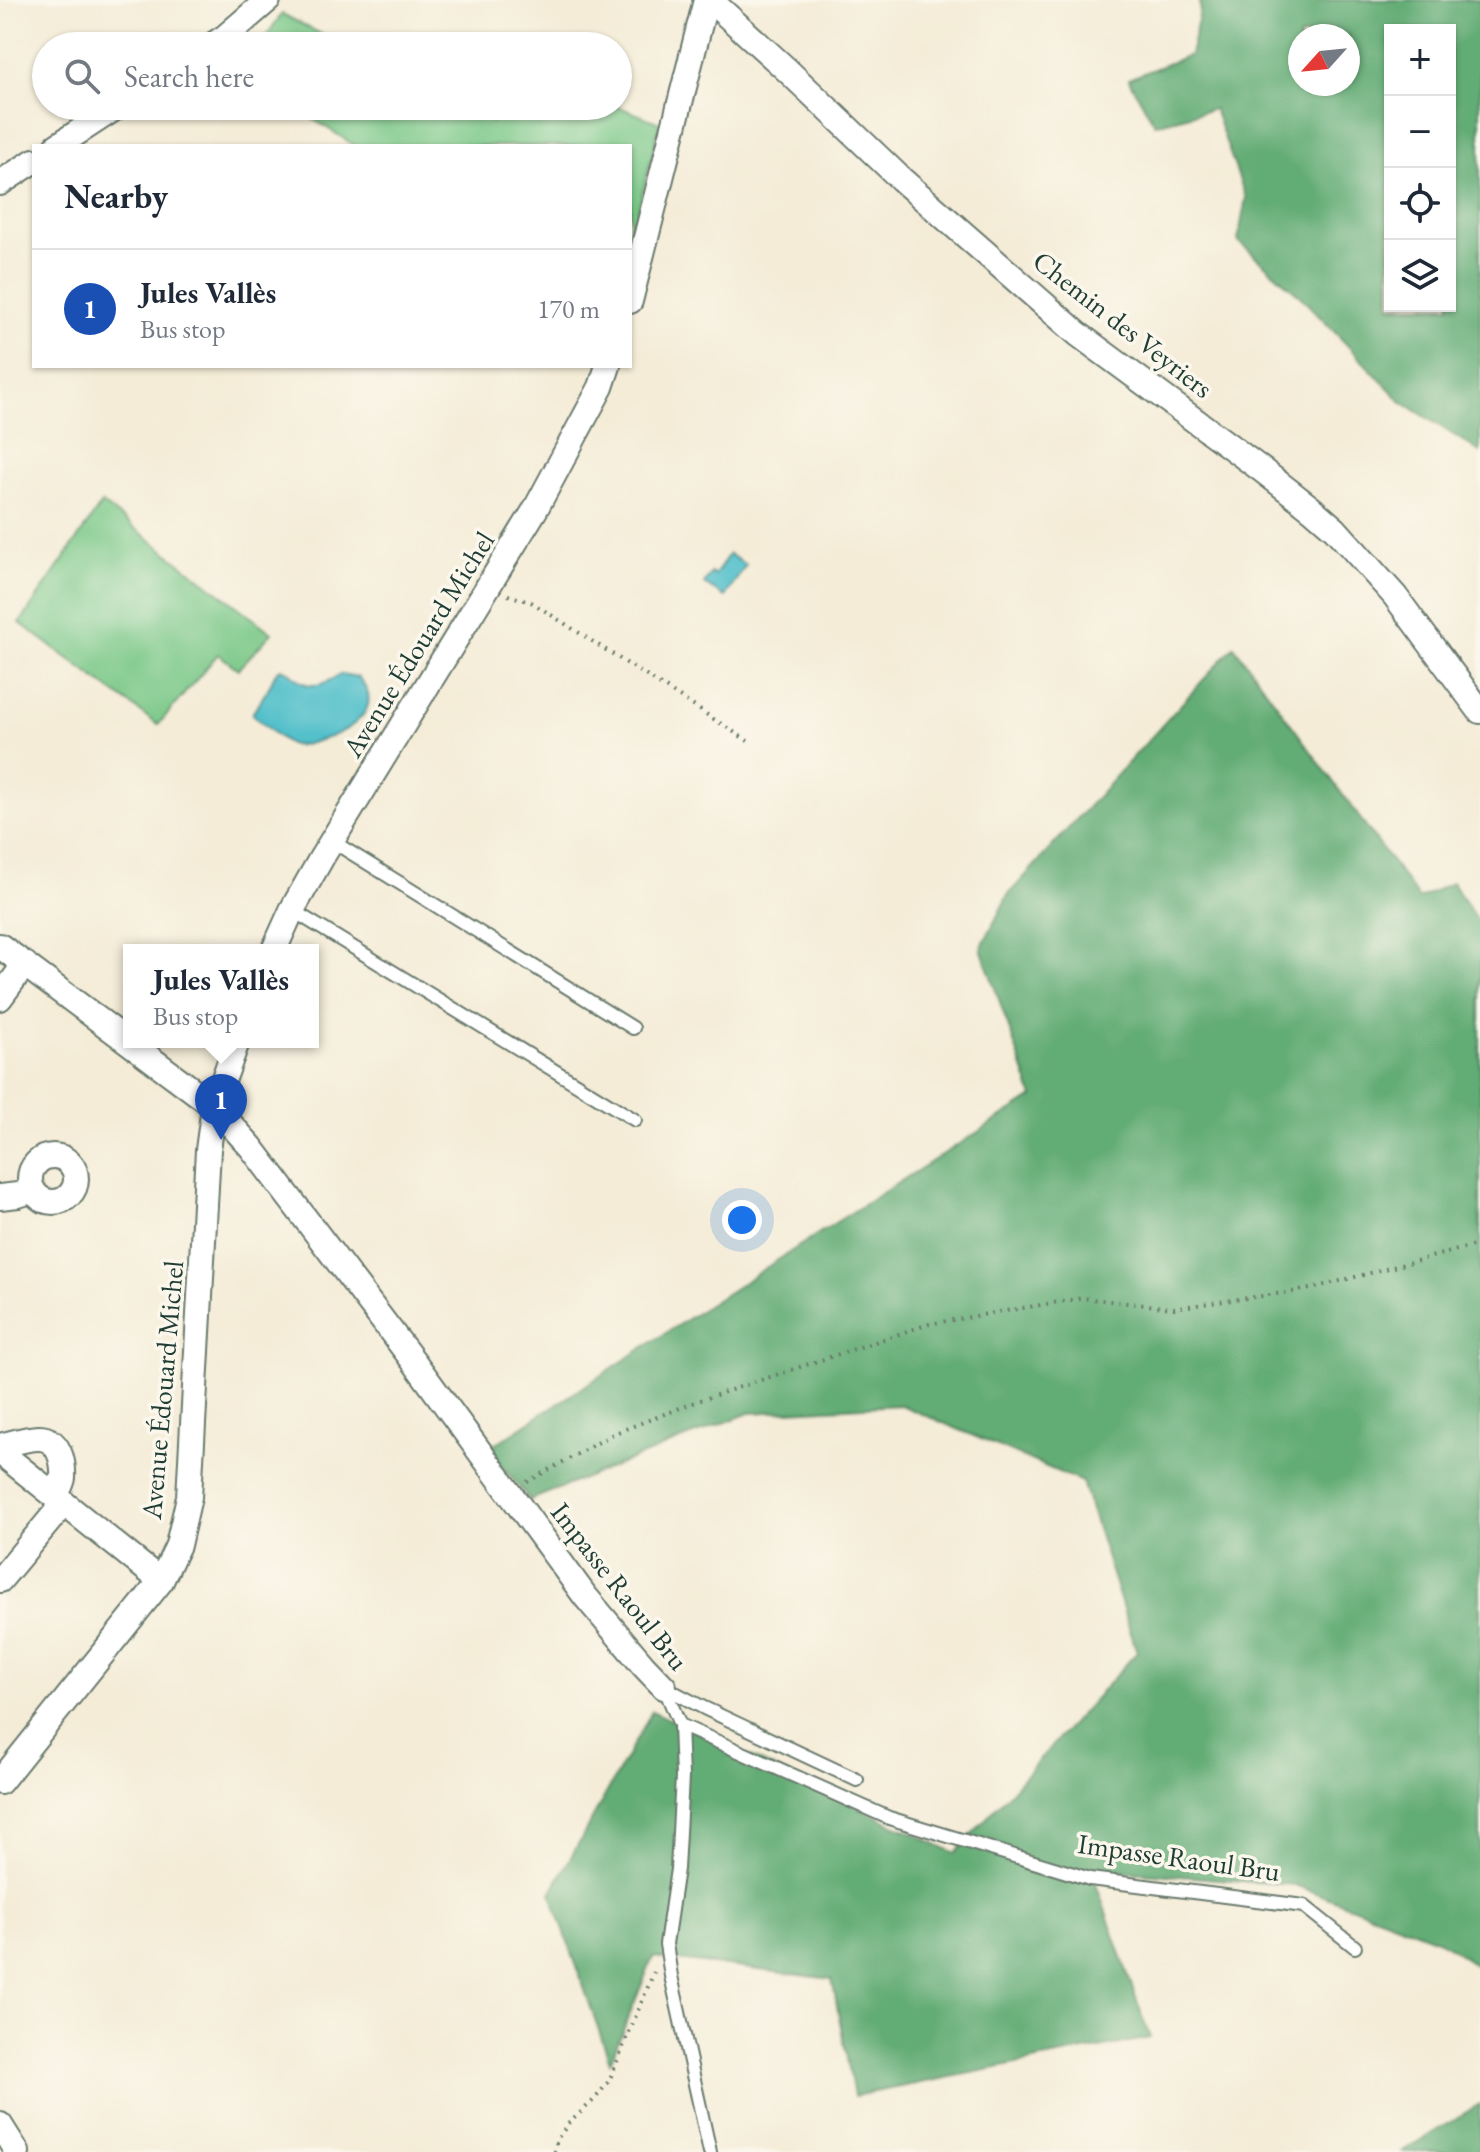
<!DOCTYPE html>
<html lang="en">
<head>
<meta charset="utf-8">
<style>
	body { margin:0; font-family:"EB Garamond",serif; background:#f6f6f7; color:#1f2937 }
	.controls { position:absolute; right:24px; top:24px; display:grid; overflow:hidden; border-radius:0px; box-shadow:0 2px 6px #0004 }
	.controls button { width:72px; height:72px; display:grid; place-items:center; padding:0; border:0; border-bottom:2px solid #e0e1e3; background:#fff; color:#1f2937; font:40px sans-serif }
	.compass { position:absolute; left:1288px; top:24px; width:72px; height:72px; border-radius:50%; background:#fff; box-shadow:0 2px 6px #0004; rotate:243deg }
	.you { position:absolute; left:742px; top:1220px; width:28px; height:28px; margin:-20px; border:6px solid #fff; border-radius:50%; background:#1a73e8; box-shadow:0 0 0 12px #1a73e833 }
	.badge { display:grid; place-items:center; width:52px; height:52px; border-radius:50%; background:#2563eb; color:#fff; font-size:26px; font-weight:700 }
	.pin { position:absolute; translate:-50% -66px; filter:drop-shadow(0 2px 4px #0008) }
	.pin::after { content:''; position:absolute; top:42px; width:28px; height:24px; background:inherit; clip-path:polygon(0 0,100% 0,50% 100%) }
	.popup { position:absolute; left:123px; top:944px; width:196px; height:104px; box-sizing:border-box; display:grid; place-content:center; border-radius:0px; background:#fff; filter:drop-shadow(0 2px 6px #0005); font-size:26px; white-space:nowrap; color:#747a83 }
	.popup b { font-size:30px; color:#1f2937 }
	.popup::after { content:''; position:absolute; left:50%; top:100%; margin-left:-16px; border:16px solid transparent; border-top-color:#fff }
	.list { margin:0; padding:0; list-style:none }
	h2 { display:flex; justify-content:space-between; align-items:center; height:104px; margin:0; padding:0 32px; font-size:34px }
	h2 small { font-size:26px; font-weight:400; color:#747a83 }
	.list li { display:grid; grid-template-columns:52px 1fr auto; gap:24px; align-items:center; box-sizing:border-box; height:120px; padding:0 32px; border-top:2px solid #e0e1e3 }
	.list b { display:block; font-size:30px; white-space:nowrap }
	.list p { margin:0; font-size:26px; white-space:nowrap; color:#747a83 }
	.list em { font-size:26px; font-style:normal; color:#747a83 }
	.icon { flex:none; width:44px; height:44px; fill:none; stroke:currentColor; stroke-width:2; stroke-linecap:round; stroke-linejoin:round }
	.map { position:relative; flex:none; width:1480px; height:2152px; overflow:hidden }
	.search { position:absolute; background:#fff; box-shadow:0 2px 6px #0004; left:32px; top:32px; width:600px; height:88px; display:flex; align-items:center; gap:20px; box-sizing:border-box; padding:0 28px; border-radius:44px; color:#747a83; font-size:30px }
	.panel { position:absolute; background:#fff; box-shadow:0 2px 6px #0004; left:32px; top:144px; width:600px; height:224px; border-radius:0px }
	.map>svg:first-child { display:block }
</style>
</head>
<body>
<div class="map">
<svg width="1480" height="2152" viewBox="0 0 1480 2152">
	<rect width="100%" height="100%" fill="#fbf7ec"/>
	<filter id="ink" filterUnits="userSpaceOnUse"><feTurbulence type="fractalNoise" baseFrequency=".0125" numOctaves="2"/><feDisplacementMap in="SourceGraphic" scale="16" xChannelSelector="R" yChannelSelector="G"/><feConvolveMatrix kernelMatrix="1 2 1 2 8 2 1 2 1" color-interpolation-filters="sRGB"/></filter>
	<filter id="wash" filterUnits="userSpaceOnUse"><feTurbulence type="fractalNoise" baseFrequency=".006" numOctaves="4" result="noise"/><feDisplacementMap in="SourceGraphic" scale="32" xChannelSelector="R" yChannelSelector="G"/><feGaussianBlur stdDeviation="1.8" result="paint"/><feColorMatrix in="noise" values="0 0 0 0 0 0 0 0 0 0 0 0 0 0 0 0 0 1.4 0 .05"/><feComposite in="paint" operator="in"/></filter>
	<g filter="url(#wash)">
		<rect width="100%" height="100%" fill="#f4ecd7"/>
		<path fill="#78c787" stroke="#4c825e" stroke-width="2" d="M282 14 344 46H259Z
			M292 106H461L492 122 499 106H617L660 123 630 242V146H356Z
			M102 503 272 633 238 669 218 654 158 725 20 623Z"/>
		<path fill="#62ac74" stroke="#407454" stroke-width="2" fill-rule="evenodd" d="M1200 0H1480V452L1401 401 1297 293 1238 241 1246 198 1214 109 1155 124 1128 79 1190 55 1200 11ZM1390 30H1450V306H1390ZM1300 36H1348V84H1300Z
			M1234 646 1419 899 1452 882 1480 925V1968L1437 1939 1295 1885 1091 1869 1150 2038 854 2096 832 1979 653 1957 610 2062 551 1893 652 1711 955 1853 1137 1652 1082 1482 901 1405 749 1413 530 1500 488 1449 816 1235 1033 1097 981 948 1008 895Z
			M1480 2104V2152H1401Z"/>
		<path fill="#52c0ca" stroke="#387e7f" stroke-width="2" d="M729 554 746 565 725 597 704 584 711 573 715 575Z
			M281 668C291 671 294 678 303 683 316 689 330 681 341 674L358 677C388 710 347 733 317 741 309 743 301 747 292 745 280 741 262 722 252 714L268 689 275 674Z"/>
	</g>
	<g filter="url(#ink)">
		<g fill="none" stroke-linecap="round" stroke-linejoin="round">
			<g stroke="#6a7a6d" stroke-width="16">
				<path id="lane" d="M332 841 633 1028
					M292 910 635 1120
					M664 1687 680 1725 682 1777 677 1869 666 1944 671 1976 710 2152
					M664 1687 704 1708 857 1780
					M680 1725 889 1818 1090 1879 1304 1906 1355 1947"/>
			</g>
			<g stroke="#6a7a6d" stroke-width="28">
				<path id="street" d="M710 0 787 70 901 179 1078 334 1262 470 1312 509 1335 529 1395 596 1480 711
					M211 46 225 37 268 0
					M57 146 118 106
					M0 183 34 161
					M630 301 706 0
					M0 946 214 1106 251 1147 415 1363 585 1596 643 1665 664 1687
					M274 950 292 910 322 857 535 510 601 387 608 366
					M0 998 25 964
					M30 1179a23 23 0 1 1 46 0a23 23 0 1 1-46 0Z
					M0 1197 18 1195 33 1190
					M0 1446C12 1443 27 1438 39 1438 59 1438 64 1462 63 1478 62 1484 58 1490 56 1496
					M0 1452 161 1581
					M0 1580 64 1503
					M0 1782 161 1581 178 1545 189 1497 208 1150 214 1106 237 1042
					M0 2125 17 2152"/>
			</g>
			<path stroke="#6a7a6d" stroke-width="4" stroke-dasharray="2 6" stroke-linecap="butt" d="M508 595 531 602 748 741
				M527 1482 615 1433 701 1400 929 1324 1082 1298 1174 1308 1306 1290 1480 1244
				M554 2152 557 2139 569 2123 595 2099 609 2081 654 1972"/>
			<use href="#lane" stroke="#fff" stroke-width="12"/>
			<use href="#street" stroke="#fff" stroke-width="24"/>
		</g>
	</g>
	<g text-anchor="middle" dominant-baseline="central" stroke-width="7" stroke-linejoin="round" paint-order="stroke">
		<g font-size="28" fill="#1f3d34" stroke="#fbf7ec">
			<text transform="translate(1123 324) rotate(38)">Chemin des Veyriers</text>
			<text transform="translate(418 644) rotate(-58)">Avenue Édouard Michel</text>
			<text transform="translate(162 1390) rotate(-85)">Avenue Édouard Michel</text>
			<text transform="translate(620 1586) rotate(52)">Impasse Raoul Bru</text>
			<text transform="translate(1179 1857) rotate(8)">Impasse Raoul Bru</text>
		</g>
	</g>
</svg>
<div class="controls">
<button>+</button>
<button>−</button>
<button><svg class="icon" aria-label="locate" viewBox="0 0 24 24"><circle cx="12" cy="12" r="6"/><path d="M12 2v4M12 18v4M2 12h4M18 12h4"/></svg></button>
<button><svg class="icon" aria-label="layers" viewBox="0 0 24 24"><path d="M12 4l9 5-9 5-9-5zM3 14l9 5 9-5"/></svg></button>
</div>
<svg class="compass" viewBox="-18 -18 36 36"><path d="M0-13l5 13h-10z" fill="#e53935"/><path d="M0 13l5-13h-10z" fill="#747a83"/></svg>
<div class="you"></div>
<div class="pin badge" style="left:221px;top:1140px;background:#1a4fb4">1</div>
<div class="popup"><b>Jules Vallès</b>Bus stop</div>
<div class="search"><svg class="icon" aria-label="search" viewBox="0 0 24 24"><circle cx="10" cy="10" r="6"/><path d="M15 15l6 6"/></svg>Search here</div>
<section class="panel">
<h2>Nearby<small></small></h2>
<ul class="list">
<li><span class="badge" style="background:#1a4fb4">1</span><div><b>Jules Vallès</b><p>Bus stop</p></div><em>170 m</em></li>
</ul>
</section>
</div>
</body>
</html>
